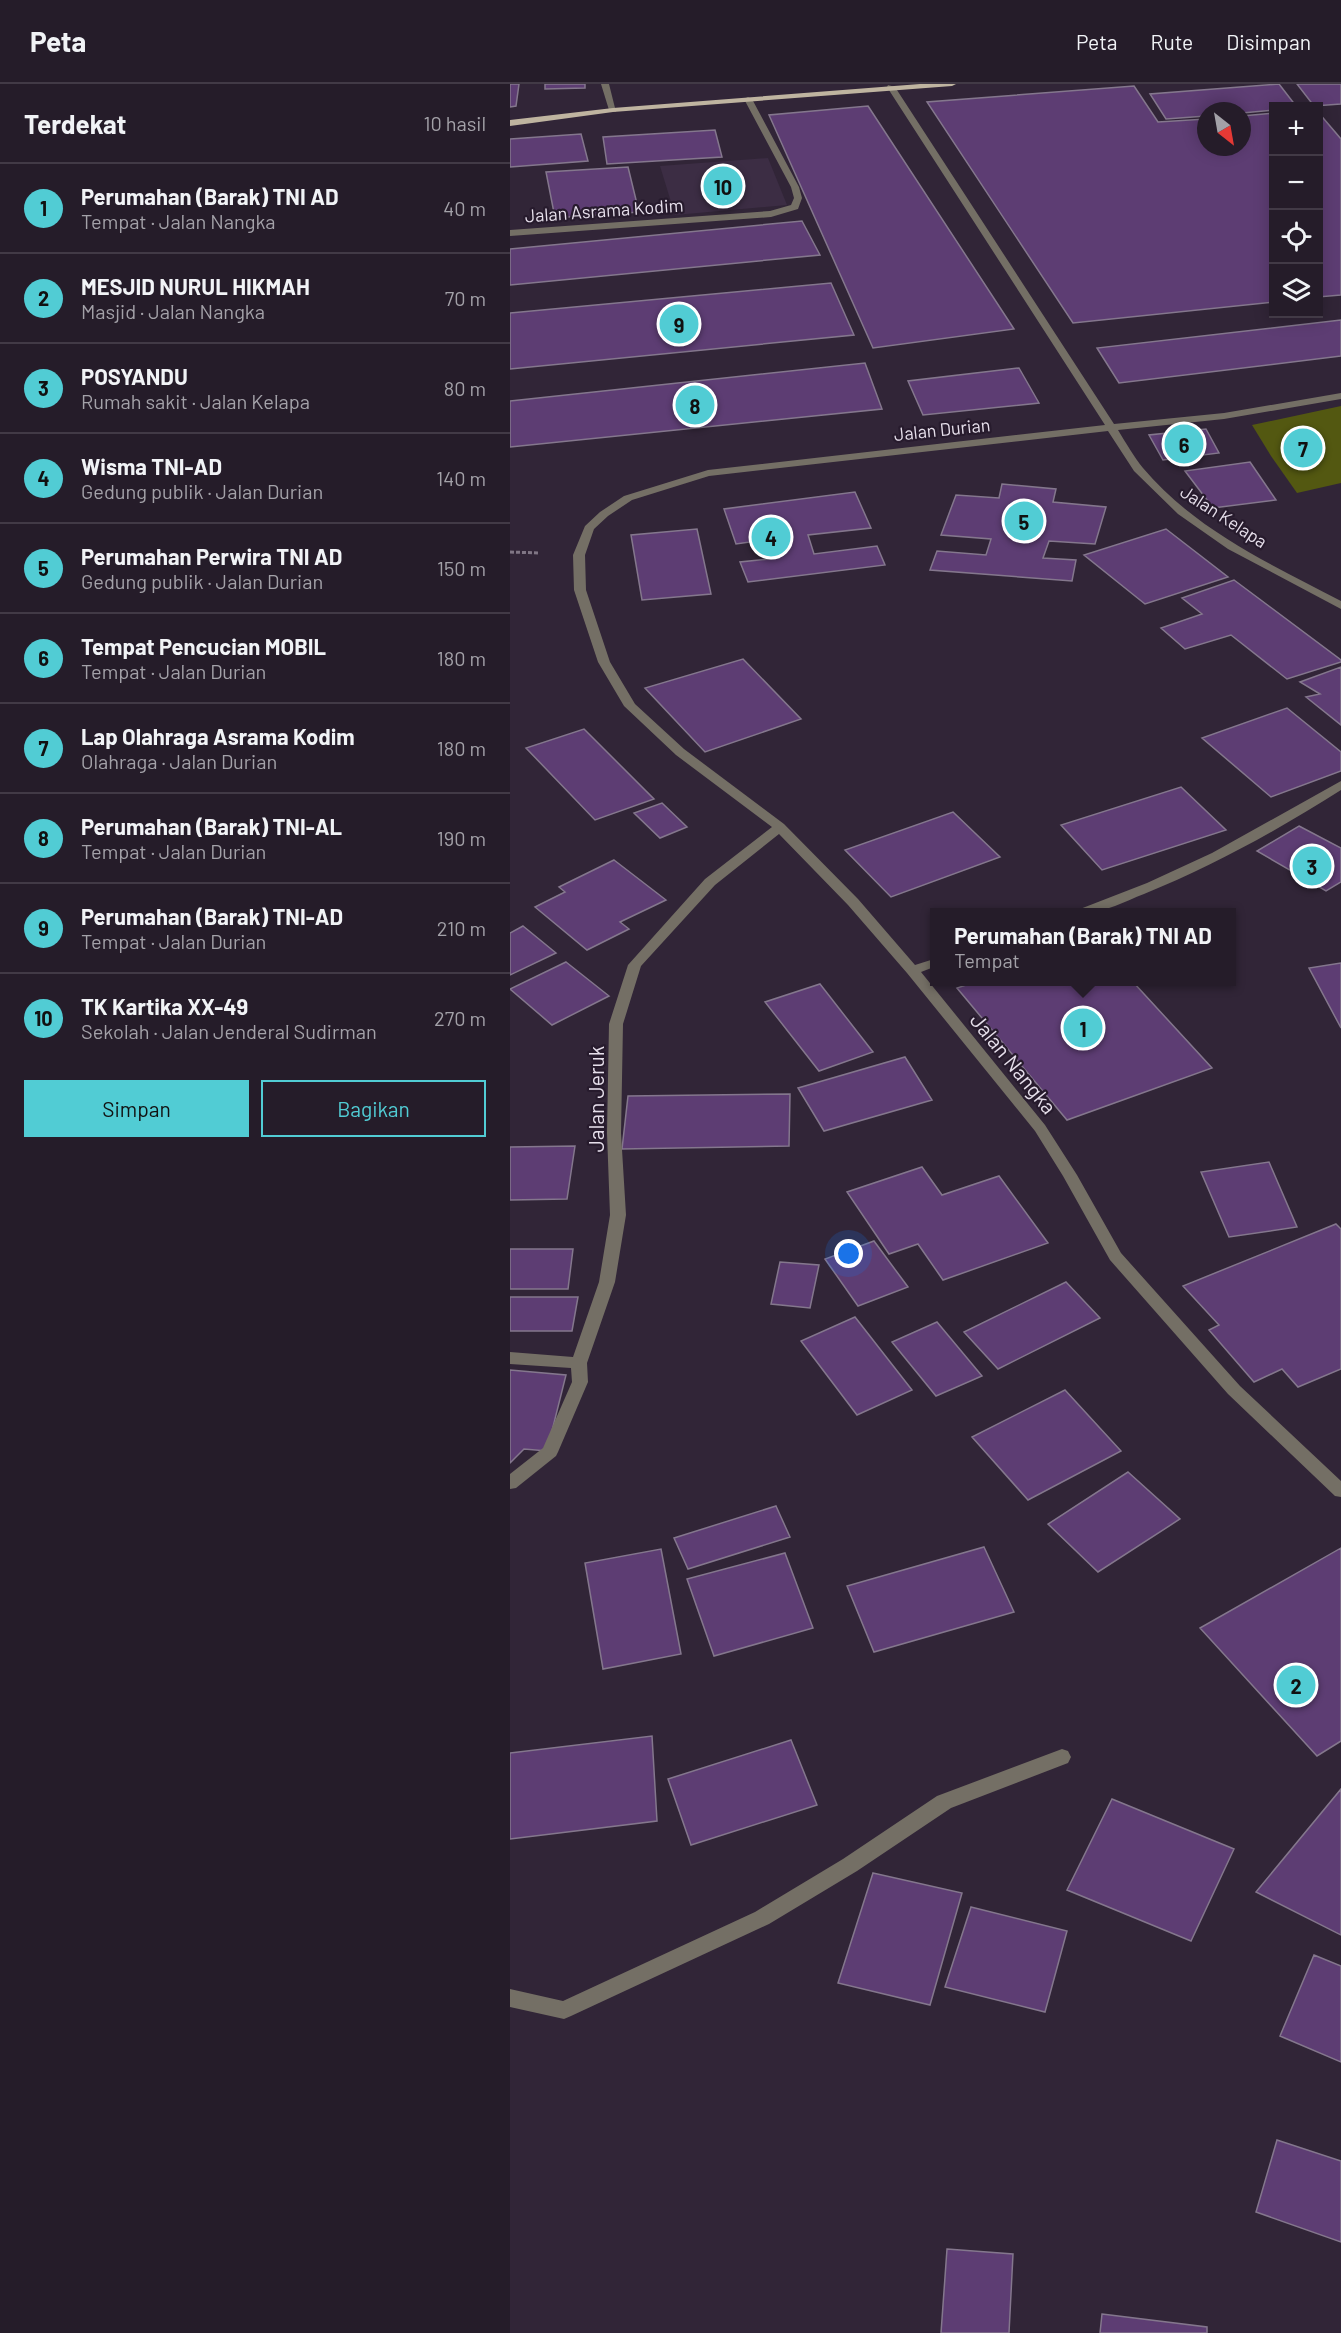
<!DOCTYPE html>
<html lang="id">
<head>
<meta charset="utf-8">
<style>
	body { margin:0; font-family:Barlow,sans-serif; background:#312935; color:#f1f3f6 }
	.controls { position:absolute; right:18px; top:18px; display:grid; overflow:hidden; border-radius:0px; box-shadow:0 3px 15px #0003 }
	.controls button { width:54px; height:54px; display:grid; place-items:center; padding:0; border:0; border-bottom:2px solid #423a46; background:#251c29; color:#f1f3f6; font:30px sans-serif }
	.compass { position:absolute; left:687px; top:18px; width:54px; height:54px; border-radius:50%; background:#251c29; box-shadow:0 3px 15px #0003; rotate:149deg }
	.you { position:absolute; left:339px; top:1170px; width:21px; height:21px; margin:-15px; border:4px solid #fff; border-radius:50%; background:#1a73e8; box-shadow:0 0 0 9px #1a73e833 }
	.badge { display:grid; place-items:center; width:39px; height:39px; border-radius:50%; background:#51ccd4; color:#111; font-size:20px; font-weight:700 }
	.pin { position:absolute; translate:-50% -50%; border:3px solid #fff; box-shadow:0 2px 6px #0006 }
	.popup { position:absolute; left:420px; top:824px; width:306px; height:78px; box-sizing:border-box; display:grid; place-content:center; border-radius:0px; background:#251c29; filter:drop-shadow(0 2px 4px #0005); font-size:20px; white-space:nowrap; color:#a3a1a8 }
	.popup b { font-size:22px; color:#f1f3f6 }
	.popup::after { content:''; position:absolute; left:50%; top:100%; margin-left:-12px; border:12px solid transparent; border-top-color:#251c29 }
	.list { margin:0; padding:0; list-style:none }
	h2 { display:flex; justify-content:space-between; align-items:center; height:78px; margin:0; padding:0 24px; font-size:26px }
	h2 small { font-size:20px; font-weight:400; color:#a3a1a8 }
	.list li { display:grid; grid-template-columns:39px 1fr auto; gap:18px; align-items:center; box-sizing:border-box; height:90px; padding:0 24px; border-top:2px solid #423a46 }
	.list b { display:block; font-size:22px; white-space:nowrap }
	.list p { margin:0; font-size:20px; white-space:nowrap; color:#a3a1a8 }
	.list em { font-size:20px; font-style:normal; color:#a3a1a8 }
	.actions { display:flex; gap:12px; padding:18px 24px }
	.actions a { flex:1; padding:14px 0; border:2px solid #51ccd4; border-radius:0px; text-align:center; font-size:21px; color:#51ccd4 }
	.actions .main { background:#51ccd4; color:#111 }
	.icon { flex:none; width:33px; height:33px; fill:none; stroke:currentColor; stroke-width:2; stroke-linecap:round; stroke-linejoin:round }
	.map { position:relative; flex:none; width:831px; height:2249px; overflow:hidden }
	header { display:flex; align-items:center; gap:36px; box-sizing:border-box; height:84px; padding:0 30px; background:#251c29; border-bottom:2px solid #423a46 }
	header strong { font-size:28px }
	nav { display:flex; gap:33px; margin-inline-start:auto; font-size:21px }
	main { display:flex }
	aside { flex:1; background:#251c29 }
	.map>svg:first-child { display:block }
</style>
</head>
<body>
<header>
<strong>Peta</strong>
<nav><a>Peta</a><a>Rute</a><a>Disimpan</a></nav>
</header>
<main>
<aside>
<h2>Terdekat<small>10 hasil</small></h2>
<ul class="list">
<li><span class="badge">1</span><div><b>Perumahan (Barak) TNI AD</b><p>Tempat · Jalan Nangka</p></div><em>40 m</em></li>
<li><span class="badge">2</span><div><b>MESJID NURUL HIKMAH</b><p>Masjid · Jalan Nangka</p></div><em>70 m</em></li>
<li><span class="badge">3</span><div><b>POSYANDU</b><p>Rumah sakit · Jalan Kelapa</p></div><em>80 m</em></li>
<li><span class="badge">4</span><div><b>Wisma TNI-AD</b><p>Gedung publik · Jalan Durian</p></div><em>140 m</em></li>
<li><span class="badge">5</span><div><b>Perumahan Perwira TNI AD</b><p>Gedung publik · Jalan Durian</p></div><em>150 m</em></li>
<li><span class="badge">6</span><div><b>Tempat Pencucian MOBIL</b><p>Tempat · Jalan Durian</p></div><em>180 m</em></li>
<li><span class="badge">7</span><div><b>Lap Olahraga Asrama Kodim</b><p>Olahraga · Jalan Durian</p></div><em>180 m</em></li>
<li><span class="badge">8</span><div><b>Perumahan (Barak) TNI-AL</b><p>Tempat · Jalan Durian</p></div><em>190 m</em></li>
<li><span class="badge">9</span><div><b>Perumahan (Barak) TNI-AD</b><p>Tempat · Jalan Durian</p></div><em>210 m</em></li>
<li><span class="badge">10</span><div><b>TK Kartika XX-49</b><p>Sekolah · Jalan Jenderal Sudirman</p></div><em>270 m</em></li>
</ul>
<div class="actions"><a class="main">Simpan</a><a>Bagikan</a></div>
</aside>
<div class="map">
<svg width="831" height="2249" viewBox="0 0 831 2249">
	<rect width="100%" height="100%" fill="#312537"/>
	<path fill="#3c2d44" d="M258 74 277 121 165 131 150 82Z"/>
	<path fill="#535811" d="M831 322V399L787 409 761 372 742 341Z"/>
	<path fill="#5d3d73" stroke="#84778d" stroke-width="1.5" d="M0 0H9L6 22 0 23Z
		M35 0H75V4L35 5Z
		M769 0 786 22H764V26L732 29 696 27V32L656 35 640 10Z
		M787 0H831V20L804 22Z
		M624 2 648 38 696 35V63H732V32L764 29V218L563 239 417 18Z
		M358 22 504 245 363 264 259 31Z
		M808 28 831 55V211L808 213Z
		M205 46 212 73 97 80 93 53Z
		M71 50 78 77 0 83V55Z
		M118 83 129 128 45 134 36 88Z
		M292 137 310 171 0 201V165Z
		M321 199 344 251 0 285V229Z
		M831 236V272L609 299 587 264Z
		M355 279 372 325 0 363V317Z
		M509 284 529 319 413 331 398 297Z
		M696 345 709 369 653 376 639 351Z
		M740 378 766 416 703 424 675 387Z
		M492 400 546 405 543 418 596 423 585 460 539 457 533 474 566 476 562 497 420 486 427 467 476 471 481 455 431 451 446 411 489 414Z
		M345 408 361 444 298 451 304 470 367 462 375 481 238 498 230 478 269 474 262 455 226 460 214 425Z
		M187 445 201 510 132 516 121 451Z
		M656 445 718 493 635 520 574 471Z
		M724 496 831 576V578L777 595 721 551 675 565 651 544 692 530 672 514Z
		M233 575 291 635 195 668 135 604Z
		M831 583V641L796 613 810 610 790 598Z
		M777 624 831 668V687L761 713 692 654Z
		M74 645 144 715 85 736 16 664Z
		M671 703 716 746 592 786 551 741Z
		M152 719 177 743 150 754 124 729Z
		M443 728 490 773 381 813 335 766Z
		M789 742 831 764V798L816 807 747 767Z
		M104 776 156 816 110 838 119 845 77 866 25 823 55 808 49 803Z
		M13 842 46 869 0 891V849Z
		M56 878 99 912 42 941 0 905Z
		M831 879V944L799 884Z
		M465 898H623L702 984 557 1036 447 904Z
		M310 900 363 968 309 987 255 918Z
		M395 973 422 1016 314 1047 288 1004Z
		M280 1010 279 1062 112 1065 118 1012Z
		M65 1062 57 1115 0 1116V1063Z
		M759 1078 787 1143 719 1153 691 1088Z
		M412 1083 432 1111 489 1092 538 1159 433 1196 408 1160 379 1170 337 1108Z
		M826 1140 831 1145V1285L788 1303 772 1285 744 1298 699 1246 709 1241 673 1202Z
		M364 1157 398 1203 348 1222 315 1175Z
		M0 1165H63L58 1205H0Z
		M270 1178 309 1181 300 1224 261 1220Z
		M556 1198 590 1234 488 1285 454 1248Z
		M0 1213H68L62 1247H0Z
		M345 1233 402 1306 347 1331 291 1257Z
		M427 1238 472 1292 426 1312 382 1258Z
		M0 1286 56 1291 37 1367 14 1365 0 1379Z
		M555 1306 611 1367 518 1416 462 1353Z
		M618 1388 670 1435 588 1488 538 1440Z
		M266 1422 280 1453 178 1485 164 1454Z
		M474 1463 504 1528 364 1568 337 1502Z
		M831 1464V1657L807 1672 690 1544Z
		M151 1465 171 1570 93 1585 75 1479Z
		M275 1469 303 1544 204 1572 177 1495Z
		M142 1652 147 1737 0 1755V1669Z
		M281 1656 307 1721 181 1761 158 1695Z
		M831 1705V1851L746 1808Z
		M602 1715 724 1765 681 1857 557 1806Z
		M363 1789 452 1809 420 1921 328 1899Z
		M461 1823 557 1847 535 1928 435 1903Z
		M804 1871 831 1882V1978L770 1952Z
		M767 2056 831 2077V2158L746 2128Z
		M437 2165 503 2170 499 2249H431Z
		M592 2230 697 2243V2249H590Z"/>
	<g fill="none" stroke-linecap="round" stroke-linejoin="round">
		<path stroke="#807685" stroke-width="3" stroke-dasharray="4 2" stroke-linecap="butt" d="M0 468 29 469"/>
		<path fill="#746f65" fill-rule="evenodd" d="M91 0H99L106 28 99 26Z
			M378 1 385 3 604 340 714 329 831 309V315L714 335 608 346C616 359 624 373 633 384 685 446 762 481 831 517V525L718 465 668 430 624 387 598 347 199 392 122 416 98 432 84 445 75 471 76 506 100 578 125 620 174 665 274 740 348 815 405 881 424 875V883L411 888 535 1041 567 1091 611 1169 730 1302 831 1397V1413L825 1412 718 1310 600 1176 553 1092 525 1047 397 889 338 821 269 750 205 801 131 882 113 940 111 1049 116 1131 105 1198 77 1279 78 1298 48 1368 46 1372 6 1404 0 1405V1390L33 1364 62 1298 61 1284 0 1280V1268L63 1273 89 1198 100 1131 97 1049 99 940 118 881 195 795 262 743 166 671 114 622 88 578 64 506 63 471 75 442 90 428 114 412 198 386 595 341 377 3Z
			M238 13 242 15 289 103 292 114 288 125 261 133 0 152V146L260 127 281 121 284 114 281 103 234 15Z
			M831 697V706C768 746 703 782 634 810 613 818 591 831 568 828L570 825 637 799 702 769Z
			M552 1665 558 1667 561 1673 558 1679 441 1724 347 1787 259 1840 61 1932 54 1935 0 1923V1905L53 1917 245 1828 333 1775 427 1712Z"/>
		<path fill="#bfb4a0" fill-rule="evenodd" d="M410 0H446L442 2 103 28 0 42V36L103 24Z"/>
	</g>
	<g text-anchor="middle" dominant-baseline="central" stroke-width="4.5" stroke-linejoin="round" paint-order="stroke">
		<g font-size="18" fill="#e6dfeb" stroke="#271b2d">
			<text transform="translate(94 126) rotate(-4)">Jalan Asrama Kodim</text>
			<text transform="translate(432 345) rotate(-6)">Jalan Durian</text>
			<text transform="translate(714 432) rotate(33)">Jalan Kelapa</text>
		</g>
		<g font-size="21" fill="#e6dfeb" stroke="#271b2d">
			<text transform="translate(504 979) rotate(51)">Jalan Nangka</text>
			<text transform="translate(85 1015) rotate(-90)">Jalan Jeruk</text>
		</g>
	</g>
</svg>
<div class="controls">
<button>+</button>
<button>−</button>
<button><svg class="icon" aria-label="locate" viewBox="0 0 24 24"><circle cx="12" cy="12" r="6"/><path d="M12 2v4M12 18v4M2 12h4M18 12h4"/></svg></button>
<button><svg class="icon" aria-label="layers" viewBox="0 0 24 24"><path d="M12 4l9 5-9 5-9-5zM3 14l9 5 9-5"/></svg></button>
</div>
<svg class="compass" viewBox="-18 -18 36 36"><path d="M0-13l5 13h-10z" fill="#e53935"/><path d="M0 13l5-13h-10z" fill="#a3a1a8"/></svg>
<div class="you"></div>
<div class="pin badge" style="left:573px;top:944px">1</div>
<div class="popup"><b>Perumahan (Barak) TNI AD</b>Tempat</div>
<div class="pin badge" style="left:786px;top:1601px">2</div>
<div class="pin badge" style="left:802px;top:782px">3</div>
<div class="pin badge" style="left:261px;top:453px">4</div>
<div class="pin badge" style="left:514px;top:437px">5</div>
<div class="pin badge" style="left:674px;top:360px">6</div>
<div class="pin badge" style="left:793px;top:364px">7</div>
<div class="pin badge" style="left:185px;top:321px">8</div>
<div class="pin badge" style="left:169px;top:240px">9</div>
<div class="pin badge" style="left:213px;top:102px">10</div>
</div>
</main>
</body>
</html>
